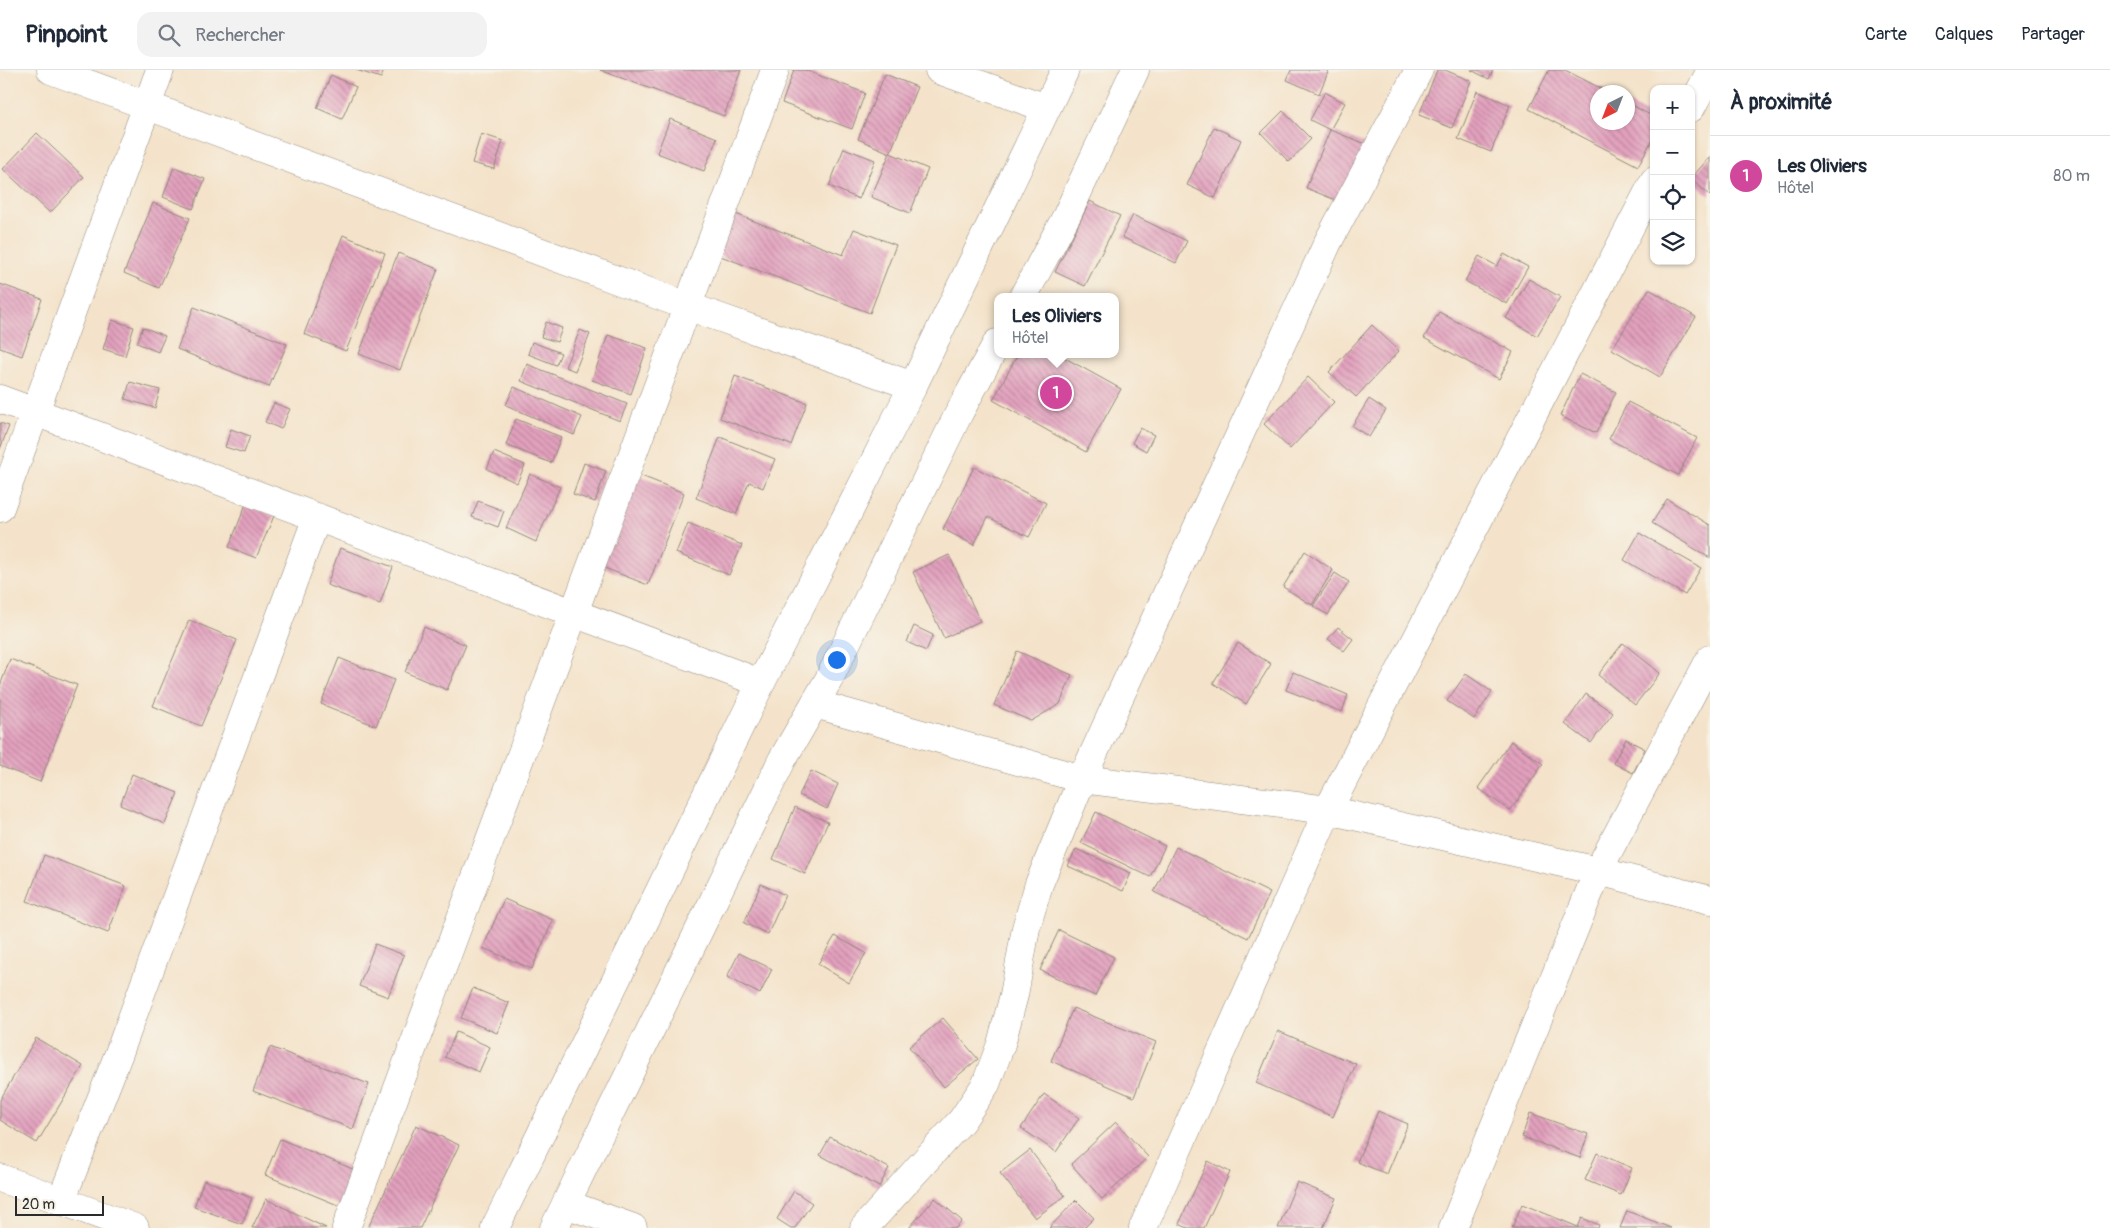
<!DOCTYPE html>
<html lang="fr">
<head>
<meta charset="utf-8">
<style>
	body { margin:0; font-family:Pangolin,sans-serif; background:#f2f2f3; color:#1f2937 }
	.controls { position:absolute; right:15px; top:15px; display:grid; overflow:hidden; border-radius:10px; box-shadow:0 1px 4px #0004 }
	.controls button { width:45px; height:45px; display:grid; place-items:center; padding:0; border:0; border-bottom:1px solid #e0e1e3; background:#fff; color:#1f2937; font:25px sans-serif }
	.compass { position:absolute; left:1590px; top:15px; width:45px; height:45px; border-radius:50%; background:#fff; box-shadow:0 1px 4px #0004; rotate:222deg }
	.scale { position:absolute; left:15px; bottom:12px; width:89px; box-sizing:border-box; padding-left:5px; border:2px solid #2b2b2b; border-top:0; font-size:14px; line-height:18px; white-space:nowrap; color:#2b2b2b; -webkit-text-stroke:4px #f7f3e8; paint-order:stroke }
	.you { position:absolute; left:836px; top:589px; width:18px; height:18px; margin:-12px; border:4px solid #fff; border-radius:50%; background:#1a73e8; box-shadow:0 0 0 8px #1a73e833 }
	.badge { display:grid; place-items:center; width:32px; height:32px; border-radius:50%; background:#111827; color:#fff; font-size:16px; font-weight:700 }
	.pin { position:absolute; translate:-50% -50%; border:2px solid #fff; box-shadow:0 1px 5px #0006 }
	.popup { position:absolute; left:994px; top:223px; width:125px; height:65px; box-sizing:border-box; display:grid; place-content:center; border-radius:10px; background:#fff; filter:drop-shadow(0 1px 4px #0005); font-size:16px; white-space:nowrap; color:#747a83 }
	.popup b { font-size:19px; color:#1f2937 }
	.popup::after { content:''; position:absolute; left:50%; top:100%; margin-left:-10px; border:10px solid transparent; border-top-color:#fff }
	.list { margin:0; padding:0; list-style:none }
	h2 { display:flex; justify-content:space-between; align-items:center; height:65px; margin:0; padding:0 20px; font-size:21px }
	h2 small { font-size:16px; font-weight:400; color:#747a83 }
	.list li { display:grid; grid-template-columns:32px 1fr auto; gap:15px; align-items:center; box-sizing:border-box; height:80px; padding:0 20px; border-top:1px solid #e0e1e3 }
	.list b { display:block; font-size:19px; white-space:nowrap }
	.list p { margin:0; font-size:16px; white-space:nowrap; color:#747a83 }
	.list em { font-size:16px; font-style:normal; color:#747a83 }
	.icon { flex:none; width:28px; height:28px; fill:none; stroke:currentColor; stroke-width:2; stroke-linecap:round; stroke-linejoin:round }
	.map { position:relative; flex:none; width:1710px; height:1158px; overflow:hidden }
	header { display:flex; align-items:center; gap:30px; box-sizing:border-box; height:70px; padding:0 25px; background:#fff; border-bottom:1px solid #e0e1e3 }
	header strong { font-size:24px }
	nav { display:flex; gap:28px; margin-inline-start:auto; font-size:18px }
	.search { width:350px; height:45px; background:#f2f2f3; display:flex; align-items:center; gap:12px; box-sizing:border-box; padding:0 18px; border-radius:15px; color:#747a83; font-size:19px }
	main { display:flex }
	aside { flex:1; background:#fff }
	.map>svg:first-child { display:block }
</style>
</head>
<body>
<header>
<strong>Pinpoint</strong>
<div class="search"><svg class="icon" aria-label="search" viewBox="0 0 24 24"><circle cx="10" cy="10" r="6"/><path d="M15 15l6 6"/></svg>Rechercher</div>
<nav><a>Carte</a><a>Calques</a><a>Partager</a></nav>
</header>
<main>
<div class="map">
<svg width="1710" height="1158" viewBox="0 0 1710 1158">
	<defs>
		<pattern id="building-back-hatch" width="6" height="6" patternUnits="userSpaceOnUse" patternTransform="scale(1.25)"><rect width="6" height="6" fill="#e3a1be"/><path d="M-1 5l2 2M0 0l6 6M5-1l2 2" fill="none" stroke="#b8839b"/></pattern>
	</defs>
	<rect width="100%" height="100%" fill="#f7f3e8"/>
	<filter id="ink" filterUnits="userSpaceOnUse"><feTurbulence type="fractalNoise" baseFrequency=".02" numOctaves="2"/><feDisplacementMap in="SourceGraphic" scale="10" xChannelSelector="R" yChannelSelector="G"/><feConvolveMatrix kernelMatrix="1 2 1 2 8 2 1 2 1" color-interpolation-filters="sRGB"/></filter>
	<filter id="wash" filterUnits="userSpaceOnUse"><feTurbulence type="fractalNoise" baseFrequency=".0096" numOctaves="4" result="noise"/><feDisplacementMap in="SourceGraphic" scale="20" xChannelSelector="R" yChannelSelector="G"/><feGaussianBlur stdDeviation="1.12" result="paint"/><feColorMatrix in="noise" values="0 0 0 0 0 0 0 0 0 0 0 0 0 0 0 0 0 1.4 0 .05"/><feComposite in="paint" operator="in"/></filter>
	<g filter="url(#wash)">
		<rect width="100%" height="100%" fill="#f4e3ca"/>
		<g id="blocks">
			<path fill="url(#building-back-hatch)" d="M356 0H384L381 8Z
				M600 0H741L724 46Z
				M794 0H805L865 23 852 59 782 33Z
				M1291 0H1329L1319 24 1287 10Z
				M1437 0H1445L1471 11 1452 58 1419 45Z
				M1471 0H1493L1489 9Z
				M1549 0H1565L1608 22H1598V52H1628V33L1654 47V66L1638 96 1529 39Z
				M885 4 917 17 890 83 858 69Z
				M331 5 356 17 342 49 317 38Z
				M1477 21 1510 35 1491 82 1458 69Z
				M1325 22 1345 33 1330 60 1310 50Z
				M1283 41 1311 69 1289 92 1261 63Z
				M670 49 717 68 704 101 657 83Z
				M1214 57 1241 70 1215 128 1187 115Z
				M1330 60 1366 74 1343 133 1306 118Z
				M37 63 84 107 50 143 3 99Z
				M481 64 503 71 494 99 472 93Z
				M844 78 875 90 859 129 829 116Z
				M890 83 928 99 910 143 871 127Z
				M1710 87V126L1691 108Z
				M174 97 205 109 193 139 163 127Z
				M1090 131 1120 146 1085 216 1055 202Z
				M153 133 190 148 159 218 124 203Z
				M733 143 843 185 854 159 896 175 870 243 718 185Z
				M1133 145 1187 171 1176 193 1122 167Z
				M343 165 385 183 346 281 304 264Z
				M398 183 438 199 400 300 359 284Z
				M1504 184 1528 197 1507 234 1465 211 1479 186 1497 196Z
				M1529 209 1560 227 1537 266 1506 248Z
				M0 214 42 229 22 286 0 278Z
				M1649 219 1696 247 1660 307 1612 279Z
				M194 237 287 274 269 317 177 279Z
				M1439 242 1513 282 1499 309 1424 268Z
				M112 250 134 257 125 286 103 279Z
				M546 252 562 258 557 272 541 267Z
				M1372 255 1399 281 1356 327 1329 302Z
				M143 257 165 266 158 282 137 273Z
				M580 260 590 264 575 301 565 297Z
				M608 265 647 278 631 324 592 310Z
				M532 272 561 283 556 295 528 284Z
				M1018 284H1058L1121 319 1086 382 993 330Z
				M527 294 627 334 620 351 521 311Z
				M1580 304 1616 322 1596 363 1560 346Z
				M735 306 807 333 791 375 720 348Z
				M1308 307 1334 332 1290 379 1264 354Z
				M130 312 160 320 155 338 125 329Z
				M514 317 582 347 574 365 506 335Z
				M1369 329 1386 340 1369 367 1352 356Z
				M1628 332 1697 368 1678 405 1609 369Z
				M274 333 290 339 281 359 265 352Z
				M516 349 561 367 551 393 506 375Z
				M0 353 9 356 0 379Z
				M1140 358 1154 365 1146 381 1132 373Z
				M231 359 250 366 244 383 225 377Z
				M720 367 775 389 763 418 749 412 736 444 696 428Z
				M494 382 525 395 517 413 487 399Z
				M584 393 606 401 595 432 573 424Z
				M974 397 1046 433 1029 467 988 447 974 475 943 459Z
				M634 403 684 423 648 515 597 495Z
				M530 404 560 417 536 472 506 458Z
				M1667 429 1710 455V488L1652 453Z
				M478 431 504 441 498 457 472 447Z
				M246 434 274 446 256 488 229 477Z
				M688 453 742 475 729 505 676 483Z
				M1639 463 1701 498 1685 525 1624 490Z
				M340 478 393 497 380 534 327 515Z
				M1305 481 1333 500 1312 535 1283 517Z
				M949 485 980 551 944 568 913 502Z
				M1335 503 1349 512 1328 545 1313 536Z
				M189 550 237 570 201 656 153 636Z
				M914 556 933 565 926 581 907 572Z
				M424 557 466 575 447 620 405 602Z
				M1338 557 1353 569 1344 581 1328 569Z
				M1238 573 1271 594 1246 634 1213 613Z
				M1623 573 1660 603 1635 635 1598 605Z
				M1017 581 1072 605 1060 634 1031 651 994 635Z
				M339 588 394 610 376 656 321 634Z
				M10 589 77 615 40 712 0 696V616Z
				M1293 602 1348 625 1342 642 1286 620Z
				M1466 604 1492 622 1474 649 1447 631Z
				M1586 624 1613 643 1591 673 1565 654Z
				M1626 669 1645 679 1633 703 1613 693Z
				M1511 671 1543 694 1510 741 1478 718Z
				M811 701 838 714 827 739 799 725Z
				M132 704 178 723 165 754 120 735Z
				M795 737 828 752 805 804 773 789Z
				M1096 742 1165 776 1150 807 1081 773Z
				M1176 777 1270 823 1248 868 1154 822Z
				M1076 779 1131 803 1123 821 1068 796Z
				M44 785 126 816 108 863 27 831Z
				M761 814 785 825 768 864 744 853Z
				M504 829 553 850 532 899 483 878Z
				M1059 860 1114 887 1095 926 1040 900Z
				M835 866 866 883 849 913 818 894Z
				M375 874 404 885 388 927 359 916Z
				M739 883 772 899 760 924 727 907Z
				M473 918 509 933 497 963 461 948Z
				M1073 938 1156 972 1134 1027 1051 991Z
				M943 948 978 989 944 1017 909 977Z
				M1278 961 1356 994 1333 1047 1256 1013Z
				M456 962 490 977 479 1002 445 987Z
				M36 968 83 996 37 1073 0 1050V1030Z
				M270 977 369 1014 353 1059 253 1021Z
				M1044 1024 1079 1048 1056 1082 1021 1058Z
				M1378 1041 1408 1054 1387 1104 1357 1092Z
				M1530 1043 1588 1064 1580 1088 1522 1067Z
				M1116 1052 1148 1087 1102 1129 1071 1094Z
				M416 1055 459 1075 420 1158H368Z
				M830 1067 889 1098 879 1117 820 1085Z
				M280 1069 360 1102 345 1138 265 1105Z
				M1030 1080 1065 1126 1035 1148 1000 1103Z
				M1597 1083 1632 1098 1621 1125 1585 1110Z
				M1208 1091 1230 1102 1204 1158H1188L1179 1154Z
				M204 1110 252 1128 242 1154 194 1137Z
				M1297 1112 1336 1128 1323 1158H1278Z
				M794 1121 812 1133 795 1158H791L777 1149Z
				M935 1128 962 1151 956 1158H909Z
				M266 1129 326 1158H252Z
				M1076 1130 1094 1148 1084 1158H1049Z
				M1522 1134 1578 1157 1582 1148 1599 1155 1598 1158H1512Z
				M1627 1141 1671 1158H1620Z"/>
		</g>
	</g>
	<g filter="url(#ink)">
		<use href="#blocks" fill-opacity="0" stroke="#90877a" stroke-width="1"/>
		<g fill="none" stroke-linecap="round" stroke-linejoin="round">
			<g stroke="#90877a" stroke-width="29">
				<path id="street" d="M51 0 687 236 913 316
					M939 0 1046 38
					M1691 38 1710 2
					M0 329 761 613
					M0 438 160 0
					M815 634 1082 709 1328 740 1598 801 1710 830
					M61 1131 119 983 317 447
					M566 1134 633 1158
					M346 1158 775 0
					M864 1158 962 1050 986 1014 1001 974 1014 925 1026 858 1039 814 1082 709 1328 172 1419 0
					M1143 1158 1328 740 1654 111
					M1453 1158 1598 801 1710 589"/>
			</g>
			<g stroke="#90877a" stroke-width="29">
				<path id="secondary" d="M0 1108 135 1158"/>
			</g>
			<g stroke="#90877a" stroke-width="29">
				<path id="highway" d="M1023 227 1067 145 1135 0
					M495 1158 761 613 913 316 1065 0
					M554 1158 782 690 829 609 959 343 997 273"/>
			</g>
			<use href="#street" stroke="#fff" stroke-width="28"/>
			<use href="#secondary" stroke="#fff" stroke-width="28"/>
			<use href="#highway" stroke="#fff" stroke-width="28"/>
		</g>
	</g>
</svg>
<div class="controls">
<button>+</button>
<button>−</button>
<button><svg class="icon" aria-label="locate" viewBox="0 0 24 24"><circle cx="12" cy="12" r="6"/><path d="M12 2v4M12 18v4M2 12h4M18 12h4"/></svg></button>
<button><svg class="icon" aria-label="layers" viewBox="0 0 24 24"><path d="M12 4l9 5-9 5-9-5zM3 14l9 5 9-5"/></svg></button>
</div>
<svg class="compass" viewBox="-18 -18 36 36"><path d="M0-13l5 13h-10z" fill="#e53935"/><path d="M0 13l5-13h-10z" fill="#747a83"/></svg>
<div class="scale">20 m</div>
<div class="you"></div>
<div class="pin badge" style="left:1056px;top:323px;background:#d1479c">1</div>
<div class="popup"><b>Les Oliviers</b>Hôtel</div>
</div>
<aside>
<h2>À proximité<small></small></h2>
<ul class="list">
<li><span class="badge" style="background:#d1479c">1</span><div><b>Les Oliviers</b><p>Hôtel</p></div><em>80 m</em></li>
</ul>
</aside>
</main>
</body>
</html>
